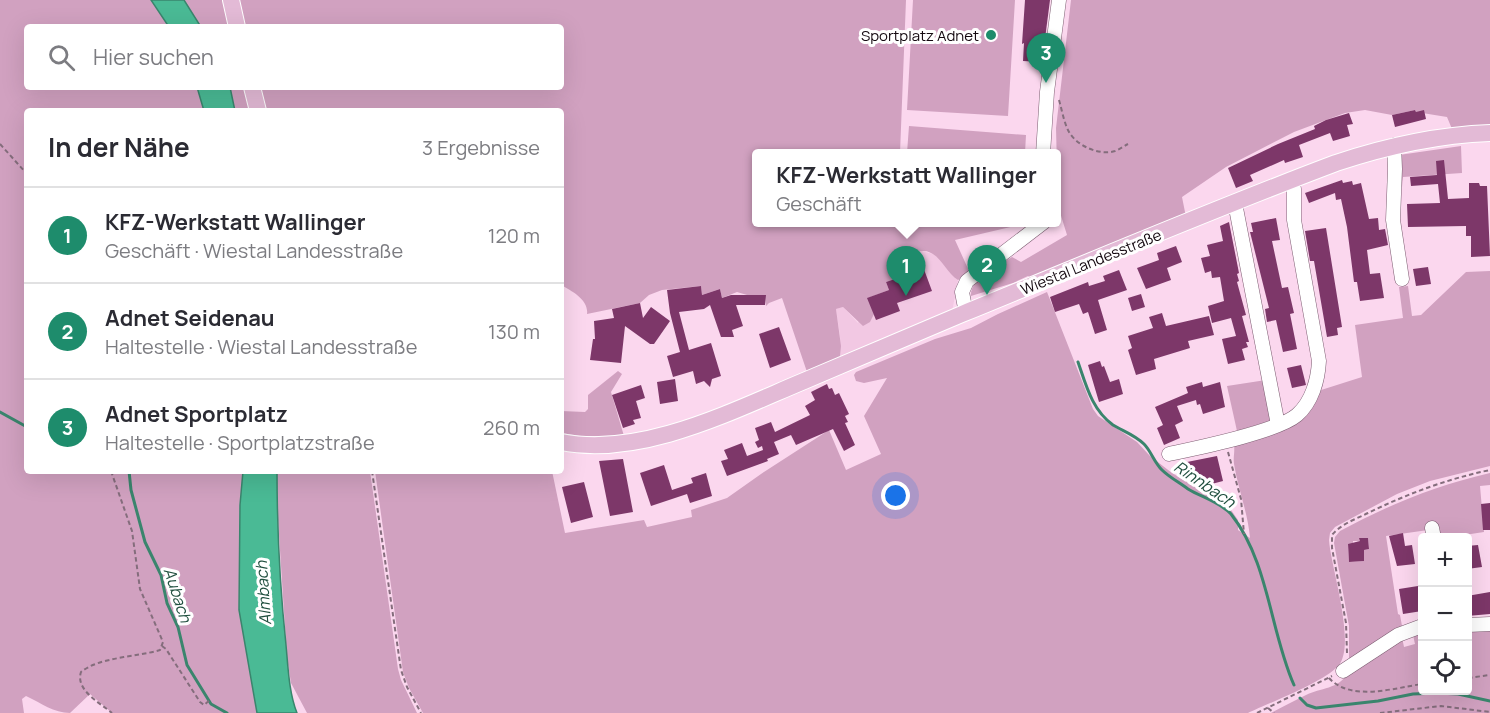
<!DOCTYPE html>
<html lang="de">
<head>
<meta charset="utf-8">
<style>
	body { margin:0; font-family:Manrope,sans-serif; background:#f7f7f7; color:#2b2b33 }
	.controls { position:absolute; right:18px; bottom:18px; display:grid; overflow:hidden; border-radius:6px; box-shadow:0 6px 24px #0002 }
	.controls button { width:54px; height:54px; display:grid; place-items:center; padding:0; border:0; border-bottom:2px solid #e1e1e2; background:#fff; color:#2b2b33; font:30px sans-serif }
	.you { position:absolute; left:896px; top:496px; width:21px; height:21px; margin:-15px; border:4px solid #fff; border-radius:50%; background:#1a73e8; box-shadow:0 0 0 9px #1a73e833 }
	.badge { display:grid; place-items:center; width:39px; height:39px; border-radius:50%; background:#1e8c6c; color:#fff; font-size:20px; font-weight:700 }
	.pin { position:absolute; translate:-50% -50px; filter:drop-shadow(0 2px 3px #0008) }
	.pin::after { content:''; position:absolute; top:32px; width:21px; height:18px; background:inherit; clip-path:polygon(0 0,100% 0,50% 100%) }
	.popup { position:absolute; left:752px; top:149px; width:309px; height:78px; box-sizing:border-box; display:grid; place-content:center; border-radius:6px; background:#fff; filter:drop-shadow(0 2px 4px #0005); font-size:20px; white-space:nowrap; color:#7c7c81 }
	.popup b { font-size:22px; color:#2b2b33 }
	.popup::after { content:''; position:absolute; left:50%; top:100%; margin-left:-12px; border:12px solid transparent; border-top-color:#fff }
	.list { margin:0; padding:0; list-style:none }
	h2 { display:flex; justify-content:space-between; align-items:center; height:78px; margin:0; padding:0 24px; font-size:26px }
	h2 small { font-size:20px; font-weight:400; color:#7c7c81 }
	.list li { display:grid; grid-template-columns:39px 1fr auto; gap:18px; align-items:center; box-sizing:border-box; height:96px; padding:0 24px; border-top:2px solid #e1e1e2 }
	.list b { display:block; font-size:22px; white-space:nowrap }
	.list p { margin:0; font-size:20px; white-space:nowrap; color:#7c7c81 }
	.list em { font-size:20px; font-style:normal; color:#7c7c81 }
	.icon { flex:none; width:33px; height:33px; fill:none; stroke:currentColor; stroke-width:2; stroke-linecap:round; stroke-linejoin:round }
	.map { position:relative; flex:none; width:1490px; height:713px; overflow:hidden }
	.search { position:absolute; background:#fff; box-shadow:0 6px 24px #0002; left:24px; top:24px; width:540px; height:66px; display:flex; align-items:center; gap:15px; box-sizing:border-box; padding:0 21px; border-radius:6px; color:#7c7c81; font-size:22px }
	.panel { position:absolute; background:#fff; box-shadow:0 6px 24px #0002; left:24px; top:108px; width:540px; height:366px; border-radius:6px }
	.map>svg:first-child { display:block }
</style>
</head>
<body>
<div class="map">
<svg width="1490" height="713" viewBox="0 0 1490 713">
	<rect width="100%" height="100%" fill="#fbd7ee"/>
	<path fill="#f2c8e3" d="M922 251 933 254 943 261 954 277 958 280 952 312 840 359 841 355 840 336 836 309 843 307 858 323 867 298 889 290 886 282 905 270 909 256Z"/>
	<path fill="#d1a1c0" fill-rule="evenodd" d="M0 0H151L169 27H27V87H197L204 111H27V471H243L240 505 239 610 257 713H112L90 694 70 713C54 713 41 703 26 696L22 699 24 713H0Z
		M184 0H906L900 153 756 154V222L1027 223 955 240 970 273 958 280C942 270 936 239 909 256L913 267 905 270 907 275 886 282 889 290 868 298 874 314 870 322 863 326 843 307 836 309 841 346 840 359 807 372 782 298 769 303 766 306 765 295H747L737 292 722 298 720 289 702 295 701 286 662 290 649 295 640 303 587 314C589 300 572 291 561 285V111H235L230 87H561V27H201Z
		M913 0H1015L1008 116 907 110Z
		M1071 0H1490V126L1452 129 1447 117 1416 112 1415 110 1392 115 1365 110 1345 113 1326 120 1294 132 1226 167 1182 197 1186 217 1033 279 1028 276 1013 283 971 296C970 278 998 266 1012 257L1021 262 1067 235 1058 206 1056 128Z
		M909 126 1026 135 1025 153H907Z
		M1461 146 1462 173 1403 177 1402 187 1400 186 1399 155Z
		M1490 271V466L1430 481 1397 494 1335 527 1330 533 1329 540C1331 568 1357 646 1338 666 1324 682 1269 703 1248 713H423L409 688 403 672 375 471H552L565 533 644 520 647 527 692 517 691 510 727 498 761 474 829 430 846 470 881 454 864 416 887 378 864 383 856 381 854 375 856 372 935 339 971 328 998 314 1047 292 1093 409 1098 416 1137 442 1150 456 1172 473 1229 507 1238 520V530L1250 538C1248 513 1238 489 1234 464 1233 457 1235 452 1234 445L1296 423 1305 417 1318 391 1362 377 1355 325 1403 318 1399 287 1408 286 1412 316 1421 315 1466 272Z
		M618 371 622 374 611 392 624 436H581L561 433V411L585 412 588 409V395Z
		M1266 380 1273 420 1237 431 1227 386Z
		M277 471H370L398 669 401 680 417 713H307L291 683 287 658 277 504Z
		M1490 473V485L1480 486 1484 532 1451 537H1437L1428 530 1386 536 1398 614 1400 615 1402 626 1349 661V626L1334 543 1335 537 1340 531C1388 505 1437 485 1490 473ZM1360 538H1368L1369 549 1364 550V561L1349 562 1348 544H1353V541H1360Z
		M1490 630V713H1271C1282 707 1294 701 1306 695 1320 688 1339 689 1348 673L1402 637 1404 647 1415 644 1413 635 1422 631V690H1468V632Z"/>
	<path fill="#4aba95" stroke="#3a856d" stroke-width="1.5" d="M151 0H184L201 27H169Z
		M197 87H230L235 111H204Z
		M243 471H277C277 529 280 588 286 645 288 667 289 693 297 713H257L239 610 240 505Z"/>
	<g fill="none" stroke-linecap="round" stroke-linejoin="round">
		<path stroke="#3a856d" stroke-width="3" d="M1078 362C1086 385 1092 410 1113 425 1123 431 1135 435 1144 444 1151 451 1154 462 1162 470 1169 477 1180 483 1188 489 1201 497 1220 502 1231 514 1269 562 1270 631 1294 685
			M0 412 27 427
			M129 471 131 490 145 542 161 575 167 603 178 627 187 665 211 704 227 713
			M1300 698 1307 705 1316 708 1378 701 1413 694 1438 693 1458 694 1490 701"/>
	</g>
	<path fill="#7d3769" d="M1025 0H1050L1042 62 1023 61 1024 43 1022 44Z
		M1415 110 1416 112 1424 110 1426 119 1395 127 1392 115Z
		M1349 113 1353 124 1347 125 1350 136 1333 141 1330 133 1299 145 1303 157 1285 163 1284 160 1250 175 1253 181 1236 188 1228 168 1278 144 1315 129 1314 126 1326 120Z
		M1444 160 1448 199 1469 198V183H1479L1480 186H1487L1490 256 1471 257V236H1466V226L1408 227 1407 204 1440 203 1438 184 1411 186 1410 177 1437 175 1436 161Z
		M1342 180 1343 183 1352 181 1353 185 1361 183 1369 219 1378 218 1379 230 1385 229 1388 245 1367 250 1370 274 1380 273 1384 298 1360 301 1357 282H1354L1347 227 1341 199 1336 200 1335 193 1309 203 1305 193Z
		M1276 218 1280 240 1272 241 1282 288 1288 287 1294 313 1290 314 1297 349 1283 352 1276 320 1267 322 1265 309 1269 308 1250 232H1253L1251 223Z
		M1229 222 1239 273 1237 274 1239 281 1237 282 1246 315 1242 316 1249 342H1246L1248 347 1242 349 1245 360 1228 364 1222 339 1236 336 1231 318 1212 323 1208 306 1224 301 1220 277 1212 278 1211 271 1205 273 1201 258 1210 256 1207 245 1223 241 1220 226Z
		M1326 228 1342 327 1337 328 1338 335 1327 337 1314 261H1310L1305 231Z
		M1176 246 1182 262 1167 268 1171 280 1146 289 1137 268 1159 260 1157 253Z
		M922 264 932 291 897 303 900 311 876 320 867 298 889 290 886 282 907 275 905 270Z
		M1428 267 1431 284 1416 286 1413 269Z
		M1119 270 1127 290 1098 300 1107 330 1095 334 1088 312 1083 314 1079 304 1055 312 1050 297 1088 282 1089 286 1105 281 1103 276Z
		M701 286 702 295 720 289 722 298 731 295H766L765 305H736L743 326 732 330 734 337H721L710 305 704 309 679 312 689 350 711 343 721 376 712 379 710 387 704 381 696 384 693 371 673 377 667 356 680 352 670 313 667 290Z
		M1141 294 1145 307 1132 311 1128 298Z
		M640 303 643 318 651 307 670 321 654 344H650L625 326 621 363 590 360 593 339H595L594 321 614 318 612 309Z
		M1162 313 1166 326 1209 316 1214 335 1188 341 1190 348 1154 359 1156 369 1136 375 1128 350 1132 348 1128 336 1153 328 1149 317Z
		M779 327 791 360 770 368 759 334Z
		M1100 361 1102 367 1104 366 1110 382 1119 379 1123 394 1099 402 1088 365Z
		M1301 365 1306 385 1292 388 1287 368Z
		M675 379 678 401 660 404 657 382Z
		M1202 382 1203 387 1220 382 1225 407 1203 414 1200 404 1197 405 1196 400 1177 406 1183 421 1175 425 1180 438 1164 445 1157 428 1163 425 1155 407 1188 393 1186 387Z
		M827 384 829 389 832 388 835 395 839 393 849 414 845 416 848 422 845 423 855 445 844 451 833 429 796 445 791 435 774 442 779 454 767 459 768 461 727 476 721 461 728 459 724 450 742 443 747 456 763 450 762 446 758 448 755 442 759 440 755 428 771 422 775 432 810 415 805 406 815 400 811 392Z
		M641 385 645 398 636 401 641 418 633 420 635 424 623 428 612 395Z
		M1217 456 1223 481 1204 486 1201 475 1186 478 1182 463Z
		M623 459 633 512 610 516 599 461Z
		M664 465 672 490 693 483 691 478 706 473 712 496 690 503 687 494 651 506 640 473Z
		M584 482 593 517 571 523 562 487Z
		M1490 503V530H1483L1481 504Z
		M1403 533 1405 546 1412 545 1415 564 1397 566 1389 536Z
		M1359 538H1368L1369 549 1364 550V561L1349 562 1348 544 1360 541Z
		M1478 545 1482 567 1467 569V546Z
		M1418 586 1422 611 1403 614 1399 589Z
		M1490 592V614L1467 616V596Z"/>
	<g fill="none" stroke-linecap="round" stroke-linejoin="round">
		<g stroke="#7d5e72" stroke-width="15">
			<path id="minor" d="M1394 145 1395 169 1393 220 1402 279
				M1043 154 1047 92 1059 0
				M1235 203 1278 425
				M966 313 962 292 967 281 1044 222
				M1169 454C1197 448 1277 432 1297 415 1312 402 1318 380 1319 361L1294 220V189L1291 180
				M1432 528 1434 538
				M1468 625 1490 624
				M1343 671 1398 635 1422 626"/>
		</g>
		<g stroke="#fff" stroke-width="18">
			<path id="major" d="M231 0 237 27
				M252 87 258 111
				M561 442C641 458 732 411 804 381 857 359 909 336 962 314 1087 263 1211 210 1336 163 1387 146 1436 135 1490 133"/>
		</g>
		<path stroke="#846d7c" stroke-width="2" stroke-dasharray="4.5 3" stroke-linecap="butt" d="M1059 100C1062 110 1064 123 1069 132 1077 146 1100 156 1115 151 1120 149 1124 146 1128 144
			M0 144 27 174
			M1228 452 1241 499 1244 534
			M111 471 132 531 140 589 163 642 160 650C137 657 99 657 81 672 75 690 100 703 112 713
			M372 471 401 670 407 687 421 713
			M162 646 166 649 200 702 204 705 211 699
			M1347 653 1346 623 1332 548V535C1341 524 1356 519 1368 513 1407 494 1447 479 1490 470
			M1329 678C1351 702 1394 688 1422 684
			M1468 678 1490 675
			M1268 708 1274 713
			M1257 713 1332 676
			M1380 713 1441 706 1490 712"/>
		<use href="#minor" stroke="#fff" stroke-width="14"/>
		<use href="#major" stroke="#e3bad6" stroke-width="16"/>
	</g>
	<circle fill="#1e8c6c" stroke="#fff" stroke-width="2" cx="991" cy="35" r="6"/>
	<g text-anchor="middle" dominant-baseline="central" stroke-width="6" stroke-linejoin="round" paint-order="stroke">
		<g font-size="15" fill="#13080f" stroke="#fff" text-anchor="end">
			<text x="979" y="35">Sportplatz Adnet</text>
		</g>
		<g font-size="15" fill="#13080f" stroke="#fff">
			<text transform="translate(1091 262) rotate(-22)">Wiestal Landesstraße</text>
		</g>
		<g font-size="16" font-style="italic" fill="#204f3f" stroke="#fff">
			<text transform="translate(1205 484) rotate(34)">Rinnbach</text>
			<text transform="translate(263 593) rotate(-94)">Almbach</text>
			<text transform="translate(178 595) rotate(72)">Aubach</text>
		</g>
	</g>
</svg>
<div class="controls">
<button>+</button>
<button>−</button>
<button><svg class="icon" aria-label="locate" viewBox="0 0 24 24"><circle cx="12" cy="12" r="6"/><path d="M12 2v4M12 18v4M2 12h4M18 12h4"/></svg></button>
</div>
<div class="you"></div>
<div class="pin badge" style="left:906px;top:296px">1</div>
<div class="popup"><b>KFZ-Werkstatt Wallinger</b>Geschäft</div>
<div class="pin badge" style="left:987px;top:295px">2</div>
<div class="pin badge" style="left:1046px;top:83px">3</div>
<div class="search"><svg class="icon" aria-label="search" viewBox="0 0 24 24"><circle cx="10" cy="10" r="6"/><path d="M15 15l6 6"/></svg>Hier suchen</div>
<section class="panel">
<h2>In der Nähe<small>3 Ergebnisse</small></h2>
<ul class="list">
<li><span class="badge">1</span><div><b>KFZ-Werkstatt Wallinger</b><p>Geschäft · Wiestal Landesstraße</p></div><em>120 m</em></li>
<li><span class="badge">2</span><div><b>Adnet Seidenau</b><p>Haltestelle · Wiestal Landesstraße</p></div><em>130 m</em></li>
<li><span class="badge">3</span><div><b>Adnet Sportplatz</b><p>Haltestelle · Sportplatzstraße</p></div><em>260 m</em></li>
</ul>
</section>
</div>
</body>
</html>
